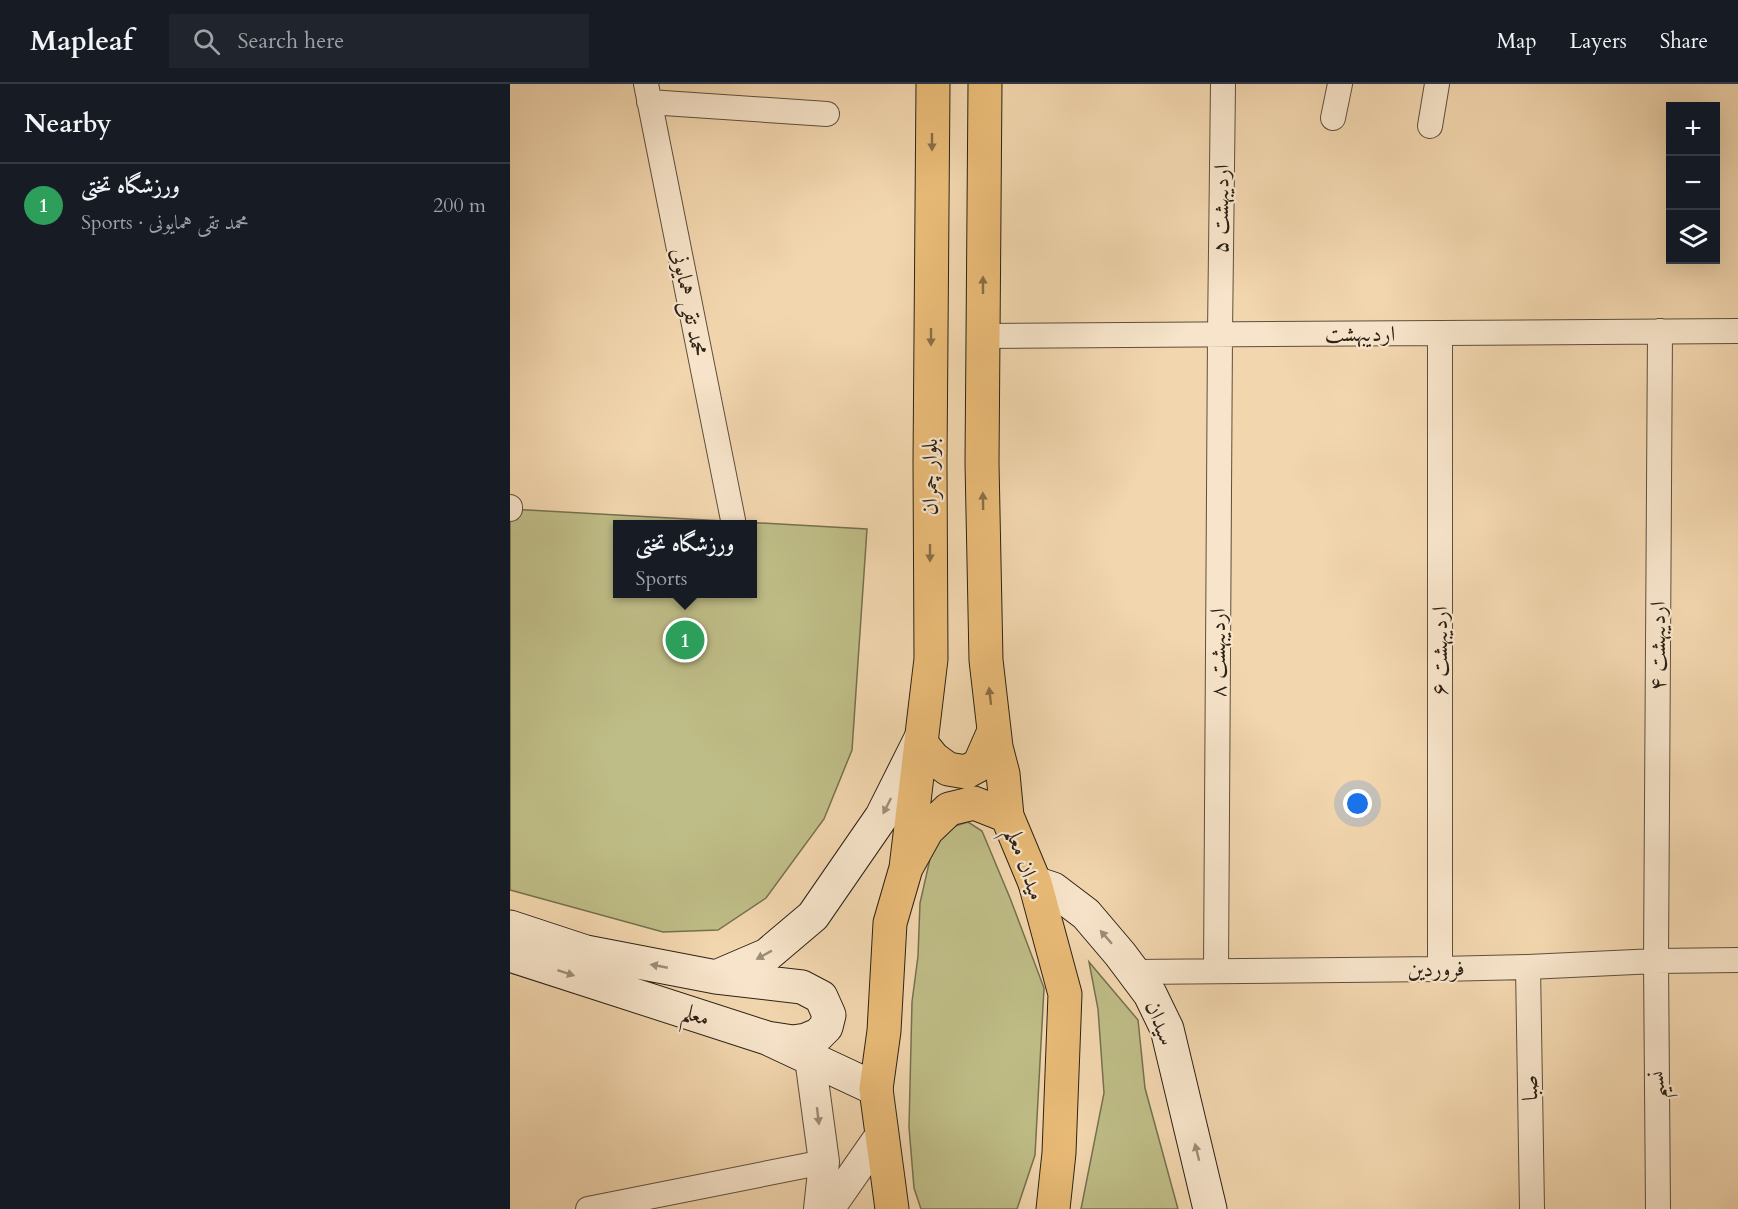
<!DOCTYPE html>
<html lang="en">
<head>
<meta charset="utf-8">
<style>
	body { margin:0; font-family:Cardo,Amiri,serif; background:#20242c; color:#f1f3f6 }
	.controls { position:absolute; right:18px; top:18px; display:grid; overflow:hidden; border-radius:0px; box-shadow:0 6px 24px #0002 }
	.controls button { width:54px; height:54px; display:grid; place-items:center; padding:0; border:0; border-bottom:2px solid #363941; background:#171b24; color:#f1f3f6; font:30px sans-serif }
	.you { position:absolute; left:848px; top:720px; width:21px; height:21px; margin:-15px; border:4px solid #fff; border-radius:50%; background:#1a73e8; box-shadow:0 0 0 9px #1a73e833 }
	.badge { display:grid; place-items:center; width:39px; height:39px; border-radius:50%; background:#0f766e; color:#fff; font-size:20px; font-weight:700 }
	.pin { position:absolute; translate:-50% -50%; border:3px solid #fff; box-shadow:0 2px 6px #0006 }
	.popup { position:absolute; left:103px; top:436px; width:144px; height:78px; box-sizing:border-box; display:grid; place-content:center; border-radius:0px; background:#171b24; filter:drop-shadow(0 2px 4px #0005); font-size:20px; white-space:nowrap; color:#9ea1a6 }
	.popup b { font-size:22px; color:#f1f3f6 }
	.popup::after { content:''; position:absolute; left:50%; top:100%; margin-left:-12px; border:12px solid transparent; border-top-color:#171b24 }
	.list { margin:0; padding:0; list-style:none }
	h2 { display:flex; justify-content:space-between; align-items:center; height:78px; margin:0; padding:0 24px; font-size:26px }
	h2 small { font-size:20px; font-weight:400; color:#9ea1a6 }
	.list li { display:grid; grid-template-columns:39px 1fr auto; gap:18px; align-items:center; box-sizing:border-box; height:84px; padding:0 24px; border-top:2px solid #363941 }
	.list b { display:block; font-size:22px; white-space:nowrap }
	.list p { margin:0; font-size:20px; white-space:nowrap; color:#9ea1a6 }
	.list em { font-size:20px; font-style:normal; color:#9ea1a6 }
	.icon { flex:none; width:33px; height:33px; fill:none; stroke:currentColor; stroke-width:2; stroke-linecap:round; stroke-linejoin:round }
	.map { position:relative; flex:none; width:1228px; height:1125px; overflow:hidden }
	header { display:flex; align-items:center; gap:36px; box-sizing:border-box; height:84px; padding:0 30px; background:#171b24; border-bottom:2px solid #363941 }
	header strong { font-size:28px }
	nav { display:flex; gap:33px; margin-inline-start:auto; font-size:21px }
	.search { width:420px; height:54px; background:#20242c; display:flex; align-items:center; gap:15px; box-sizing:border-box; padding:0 21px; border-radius:0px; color:#9ea1a6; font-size:22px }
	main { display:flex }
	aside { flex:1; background:#171b24 }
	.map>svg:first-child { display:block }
</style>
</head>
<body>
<header>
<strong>Mapleaf</strong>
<div class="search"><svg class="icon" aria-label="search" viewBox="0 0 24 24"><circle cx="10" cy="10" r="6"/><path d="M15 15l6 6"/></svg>Search here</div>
<nav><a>Map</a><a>Layers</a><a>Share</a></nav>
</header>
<main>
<aside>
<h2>Nearby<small></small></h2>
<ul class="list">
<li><span class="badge" style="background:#2e9e5b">1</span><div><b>ورزشگاه تختی</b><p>Sports · محمد تقی همایونی</p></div><em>200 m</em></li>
</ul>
</aside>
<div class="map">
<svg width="1228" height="1125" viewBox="0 0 1228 1125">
	<rect width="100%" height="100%" fill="#f2d6ae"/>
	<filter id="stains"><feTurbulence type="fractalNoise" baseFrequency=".00333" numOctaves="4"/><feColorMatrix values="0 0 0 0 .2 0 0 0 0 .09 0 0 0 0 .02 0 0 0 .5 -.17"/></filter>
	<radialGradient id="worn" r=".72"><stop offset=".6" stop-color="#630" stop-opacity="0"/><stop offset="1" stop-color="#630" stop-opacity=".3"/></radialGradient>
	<path fill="#bfbd87" stroke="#76704f" stroke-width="1.5" fill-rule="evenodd" d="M0 425 357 445 342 666 314 735 256 814 208 846 153 848 0 806ZM108 440H243V510H108Z
		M458 738 472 747 500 814 534 904 525 1071 507 1125H411L404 1104 399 1043 402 918 408 872 410 819 422 766 435 745Z
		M579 878 628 936 635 1004 668 1125H571L594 1009 588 925Z"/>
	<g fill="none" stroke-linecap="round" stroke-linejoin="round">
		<g stroke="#5e4f3d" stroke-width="26">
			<path id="minor" d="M136 0 223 436
				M139 18 317 30
				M823 34 830 0
				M920 42 927 0
				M930 249V885
				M473 252 1228 247
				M0 423V425
				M1018 883 1022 1125
				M706 887 710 250 713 0
				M624 888 930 885 1018 883 1146 877 1228 876
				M78 1125 314 1078
				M1148 1125 1146 877 1150 247"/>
		</g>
		<g stroke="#5e4f3d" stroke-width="32">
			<path id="tertiary" d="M300 974 314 1078 309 1125
				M319 1125 372 1049"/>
		</g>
		<g stroke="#2c2217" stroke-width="35">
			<path id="secondary" d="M525 799 543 805 576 830 610 870 640 910 657 945 700 1125
				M0 843 76 868 206 893 292 903 311 913 319 931 316 943 308 951 296 956 283 958 257 954
				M0 871 257 954 366 1005
				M208 892 257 871 303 832 372 732 410 656"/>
		</g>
		<g stroke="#2c2217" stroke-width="35">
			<path id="primary" d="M475 0 472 379 476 576 486 663 493 690 497 732 525 799 555 910 549 1069 543 1125
				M411 659 423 674 438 685 456 688 469 681 484 647
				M396 784 421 575 420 378 423 0
				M382 1125 366 1005 374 947 380 839 396 784 417 746 439 725 464 719 497 732"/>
		</g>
		<use href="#minor" stroke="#f7e4ca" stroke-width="24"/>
		<use href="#tertiary" stroke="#f7e4ca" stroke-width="30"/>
		<use href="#secondary" stroke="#f7e4ca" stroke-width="33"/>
		<use href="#primary" stroke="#e9bb77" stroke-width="33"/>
	</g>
	<defs><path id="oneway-solid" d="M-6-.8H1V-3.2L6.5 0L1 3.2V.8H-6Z" transform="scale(1.5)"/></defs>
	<g fill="#8a6e47">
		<use href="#oneway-solid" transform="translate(422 58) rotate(90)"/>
		<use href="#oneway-solid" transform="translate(473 201) rotate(-90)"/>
		<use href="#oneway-solid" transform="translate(421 253) rotate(90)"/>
		<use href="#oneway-solid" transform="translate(473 417) rotate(-91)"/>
		<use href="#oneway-solid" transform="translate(420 469) rotate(90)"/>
		<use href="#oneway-solid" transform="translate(480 612) rotate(-97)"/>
	</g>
	<g fill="#9c8d79">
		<use href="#oneway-solid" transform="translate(377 722) rotate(117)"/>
		<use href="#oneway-solid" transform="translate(596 853) rotate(-131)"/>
		<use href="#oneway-solid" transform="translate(254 871) rotate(151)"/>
		<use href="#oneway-solid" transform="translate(149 882) rotate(-169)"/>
		<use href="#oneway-solid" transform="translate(56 889) rotate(18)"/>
		<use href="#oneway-solid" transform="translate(308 1032) rotate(83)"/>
		<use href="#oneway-solid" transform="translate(687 1068) rotate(-104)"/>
	</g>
	<g text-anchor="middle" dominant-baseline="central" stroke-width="4.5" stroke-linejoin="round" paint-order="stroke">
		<g font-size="22" fill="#2c2217" stroke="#f7e4ca">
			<text transform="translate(711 125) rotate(-89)">اردیبهشت ۵</text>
			<text transform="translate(179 218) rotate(79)">محمد تقی همایونی</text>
			<text x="850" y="250">اردیبهشت</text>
			<text transform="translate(420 393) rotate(-90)">بلوار چمران</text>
			<text transform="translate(1148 562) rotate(-90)">اردیبهشت ۴</text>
			<text transform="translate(930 567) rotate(-90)">اردیبهشت ۶</text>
			<text transform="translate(708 569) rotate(-90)">اردیبهشت ۸</text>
			<text transform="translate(515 780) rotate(70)">میدان معلم</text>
			<text transform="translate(926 885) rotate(-1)">فروردین</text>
			<text transform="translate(186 931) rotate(18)">معلم</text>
			<text transform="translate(650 939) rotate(68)">سیدان</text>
			<text transform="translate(1147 1001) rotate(-91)">نسیم</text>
			<text transform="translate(1020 1004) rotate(-91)">صبا</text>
		</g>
	</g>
	<rect width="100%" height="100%" filter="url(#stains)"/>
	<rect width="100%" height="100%" fill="url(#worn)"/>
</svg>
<div class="controls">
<button>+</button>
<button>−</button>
<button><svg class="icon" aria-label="layers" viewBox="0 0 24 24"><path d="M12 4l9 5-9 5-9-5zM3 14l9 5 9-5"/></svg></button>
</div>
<div class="you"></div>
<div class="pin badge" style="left:175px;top:556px;background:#2e9e5b">1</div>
<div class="popup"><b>ورزشگاه تختی</b>Sports</div>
</div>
</main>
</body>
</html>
